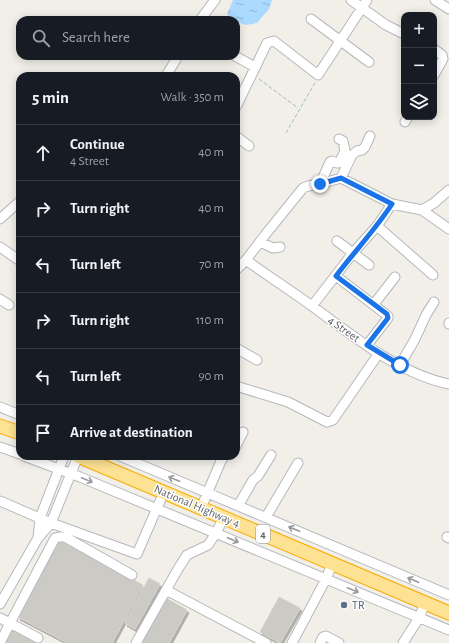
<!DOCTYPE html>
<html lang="en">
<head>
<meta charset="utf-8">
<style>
	body { margin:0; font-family:"Alegreya Sans",sans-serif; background:#242831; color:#f1f3f6 }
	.controls { position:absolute; right:12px; top:12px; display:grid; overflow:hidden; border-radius:8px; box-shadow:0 2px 10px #0003 }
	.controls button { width:36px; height:36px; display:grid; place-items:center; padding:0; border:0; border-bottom:1px solid #363941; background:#171b24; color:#f1f3f6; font:20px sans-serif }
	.stop { position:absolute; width:12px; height:12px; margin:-9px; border:3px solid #1a73e8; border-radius:50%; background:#fff }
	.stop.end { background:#1a73e8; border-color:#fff; box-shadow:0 1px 4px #0008 }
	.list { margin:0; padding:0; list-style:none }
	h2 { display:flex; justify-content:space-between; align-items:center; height:52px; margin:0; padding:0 16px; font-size:17px }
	h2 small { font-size:13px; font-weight:400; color:#9ea1a6 }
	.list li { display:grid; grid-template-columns:26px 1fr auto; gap:12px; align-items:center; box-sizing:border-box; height:56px; padding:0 16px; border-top:1px solid #363941 }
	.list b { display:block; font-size:15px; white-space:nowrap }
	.list p { margin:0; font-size:13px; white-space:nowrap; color:#9ea1a6 }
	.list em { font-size:13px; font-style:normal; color:#9ea1a6 }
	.icon { flex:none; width:22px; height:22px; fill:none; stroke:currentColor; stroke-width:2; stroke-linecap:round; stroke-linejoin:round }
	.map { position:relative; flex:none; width:449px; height:643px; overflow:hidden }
	.search { position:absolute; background:#171b24; box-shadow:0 2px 10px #0003; left:16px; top:16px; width:224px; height:44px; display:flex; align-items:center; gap:10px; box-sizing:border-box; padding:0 14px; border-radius:12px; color:#9ea1a6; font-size:15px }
	.panel { position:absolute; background:#171b24; box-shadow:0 2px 10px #0003; left:16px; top:72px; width:224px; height:388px; border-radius:12px }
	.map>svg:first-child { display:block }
</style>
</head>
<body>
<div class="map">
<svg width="449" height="643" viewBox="0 0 449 643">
	<defs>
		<pattern id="water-ripples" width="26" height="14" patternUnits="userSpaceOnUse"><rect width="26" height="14" fill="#aadaff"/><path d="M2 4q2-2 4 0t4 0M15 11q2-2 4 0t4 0" fill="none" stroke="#8eb4d2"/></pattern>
		<filter id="shadow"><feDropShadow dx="2" dy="3" stdDeviation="0" flood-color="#0004"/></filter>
	</defs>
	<rect width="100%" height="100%" fill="#f1efe8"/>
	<path fill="url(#water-ripples)" d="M233 0H272L269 9 257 23 245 25 236 21V20H233L227 14Z"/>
	<path fill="#cccac5" stroke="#d6d1c6" filter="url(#shadow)" d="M59 540 143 585 112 643H68L18 617Z
		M149 578 160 584 135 629 125 623Z
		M164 597 187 610 169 643H139Z
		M279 597 300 608 280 643 260 632Z
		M10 629 36 643H3Z"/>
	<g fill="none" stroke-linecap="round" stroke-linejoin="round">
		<g stroke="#b5b8bc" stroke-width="11">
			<path id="minor" d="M351 0 386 25 404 34
				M435 0 449 9
				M311 19 369 62
				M200 20 215 0
				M434 49 442 55 443 59 434 75
				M235 56 255 67
				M166 76 178 56
				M236 107 267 43 274 41 318 75 367 0
				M405 122 408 117
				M236 136 249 146
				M341 178 352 155 357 151 362 150 365 147 370 136
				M320 184 330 162 332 161 337 163H339L345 151 343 141 339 139
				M422 210 449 229
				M0 219 20 201
				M377 226 433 275
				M337 241 369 265
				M260 242 273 248 280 247
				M0 247 20 261
				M246 260C268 276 290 290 312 306 352 335 399 374 449 384
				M236 270 246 260 265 235 303 188 308 186 320 184 341 178 392 204 422 210 434 203 449 190
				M336 276 388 316V318L367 345
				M0 299 9 305
				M374 304 395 277
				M312 306 353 253 377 226 392 204
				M449 323V324
				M236 348 257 360
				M400 365 415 339 426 315 434 302
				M236 386 288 402 327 422 333 420 379 353
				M0 407 20 415
				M236 446 243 432
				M0 447 20 454
				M24 456 80 477 449 630
				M120 456 449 595
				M0 501 51 523 137 554 164 492
				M238 506 253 480 258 476 271 455
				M201 508 221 461 224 456
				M266 517 298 463
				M447 537 449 538
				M38 538 40 518 64 456
				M166 590 266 643
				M0 604 38 538 51 523 78 456
				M0 618 10 623 0 643
				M38 638 10 623 55 538 59 537H65L132 575
				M136 643 178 569 187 555 208 545 216 533 224 517
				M292 643 326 579 332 564
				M320 643 323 637 326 636 339 643
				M403 643 419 618 425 603"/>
		</g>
		<g stroke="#f9ab00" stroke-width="15">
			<path id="highway" d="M0 426 20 433
				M78 456 449 613"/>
		</g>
		<path stroke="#9cc7a9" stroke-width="1" stroke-dasharray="4 2" stroke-linecap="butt" d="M259 79 298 108
			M286 133 316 81"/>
		<use href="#minor" stroke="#fff" stroke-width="9"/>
		<use href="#highway" stroke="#fde293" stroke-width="13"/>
	</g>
	<defs><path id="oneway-shaft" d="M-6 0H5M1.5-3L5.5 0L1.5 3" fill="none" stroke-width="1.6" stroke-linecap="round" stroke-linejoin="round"/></defs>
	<g stroke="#979a9d">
		<use href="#oneway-shaft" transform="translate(174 479) rotate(-158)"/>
		<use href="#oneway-shaft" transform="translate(87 480) rotate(22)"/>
		<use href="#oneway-shaft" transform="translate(294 529) rotate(-157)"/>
		<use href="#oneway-shaft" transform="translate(233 540) rotate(23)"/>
		<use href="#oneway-shaft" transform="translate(413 580) rotate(-157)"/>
		<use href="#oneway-shaft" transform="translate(353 590) rotate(23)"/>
	</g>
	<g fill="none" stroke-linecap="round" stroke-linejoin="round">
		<path stroke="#1a73e8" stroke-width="5" d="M320 184 341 178 392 204C375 230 354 252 336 276L387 314 388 318 367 345 400 365"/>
	</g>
	<circle fill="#5c6f8a" stroke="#fff" stroke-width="1.5" cx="344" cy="605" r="4"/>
	<g text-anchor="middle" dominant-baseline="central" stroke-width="3" stroke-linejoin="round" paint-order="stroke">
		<rect fill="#fff" stroke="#8f9295" stroke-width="1" x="256" y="525" width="14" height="18" rx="3"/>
		<g font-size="11" font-weight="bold" fill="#5f6368">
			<text x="263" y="534">4</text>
		</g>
		<g font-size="12" fill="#5f6368" stroke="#fff">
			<text transform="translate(344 329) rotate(35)">4 Street</text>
			<text transform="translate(197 506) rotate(23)">National Highway 4</text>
		</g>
		<g font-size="12" fill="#4e5e75" stroke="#fff" text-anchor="start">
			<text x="352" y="605">TR</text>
		</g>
	</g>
</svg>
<div class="controls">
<button>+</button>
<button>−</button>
<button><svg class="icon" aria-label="layers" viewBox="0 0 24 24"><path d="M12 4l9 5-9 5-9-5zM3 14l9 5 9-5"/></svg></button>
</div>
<div class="stop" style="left:400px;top:365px"></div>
<div class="stop end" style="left:320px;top:184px"></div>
<div class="search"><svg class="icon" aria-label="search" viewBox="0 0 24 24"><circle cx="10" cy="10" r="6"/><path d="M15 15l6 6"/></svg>Search here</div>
<section class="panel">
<h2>5 min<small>Walk · 350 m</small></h2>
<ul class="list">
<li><svg class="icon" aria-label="ahead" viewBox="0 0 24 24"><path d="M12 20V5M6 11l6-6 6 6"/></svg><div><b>Continue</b><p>4 Street</p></div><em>40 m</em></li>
<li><svg class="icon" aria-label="right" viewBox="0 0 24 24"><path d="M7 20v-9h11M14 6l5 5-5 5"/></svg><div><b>Turn right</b></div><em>40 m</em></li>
<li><svg class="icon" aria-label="left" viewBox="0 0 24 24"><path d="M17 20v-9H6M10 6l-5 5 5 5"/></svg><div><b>Turn left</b></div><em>70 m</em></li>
<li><svg class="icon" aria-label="right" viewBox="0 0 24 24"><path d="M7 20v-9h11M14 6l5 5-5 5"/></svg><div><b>Turn right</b></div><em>110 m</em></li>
<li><svg class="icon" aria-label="left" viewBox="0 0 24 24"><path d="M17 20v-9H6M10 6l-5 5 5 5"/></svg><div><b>Turn left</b></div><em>90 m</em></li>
<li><svg class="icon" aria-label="arrive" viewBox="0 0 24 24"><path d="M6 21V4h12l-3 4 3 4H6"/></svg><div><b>Arrive at destination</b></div></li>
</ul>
</section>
</div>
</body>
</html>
